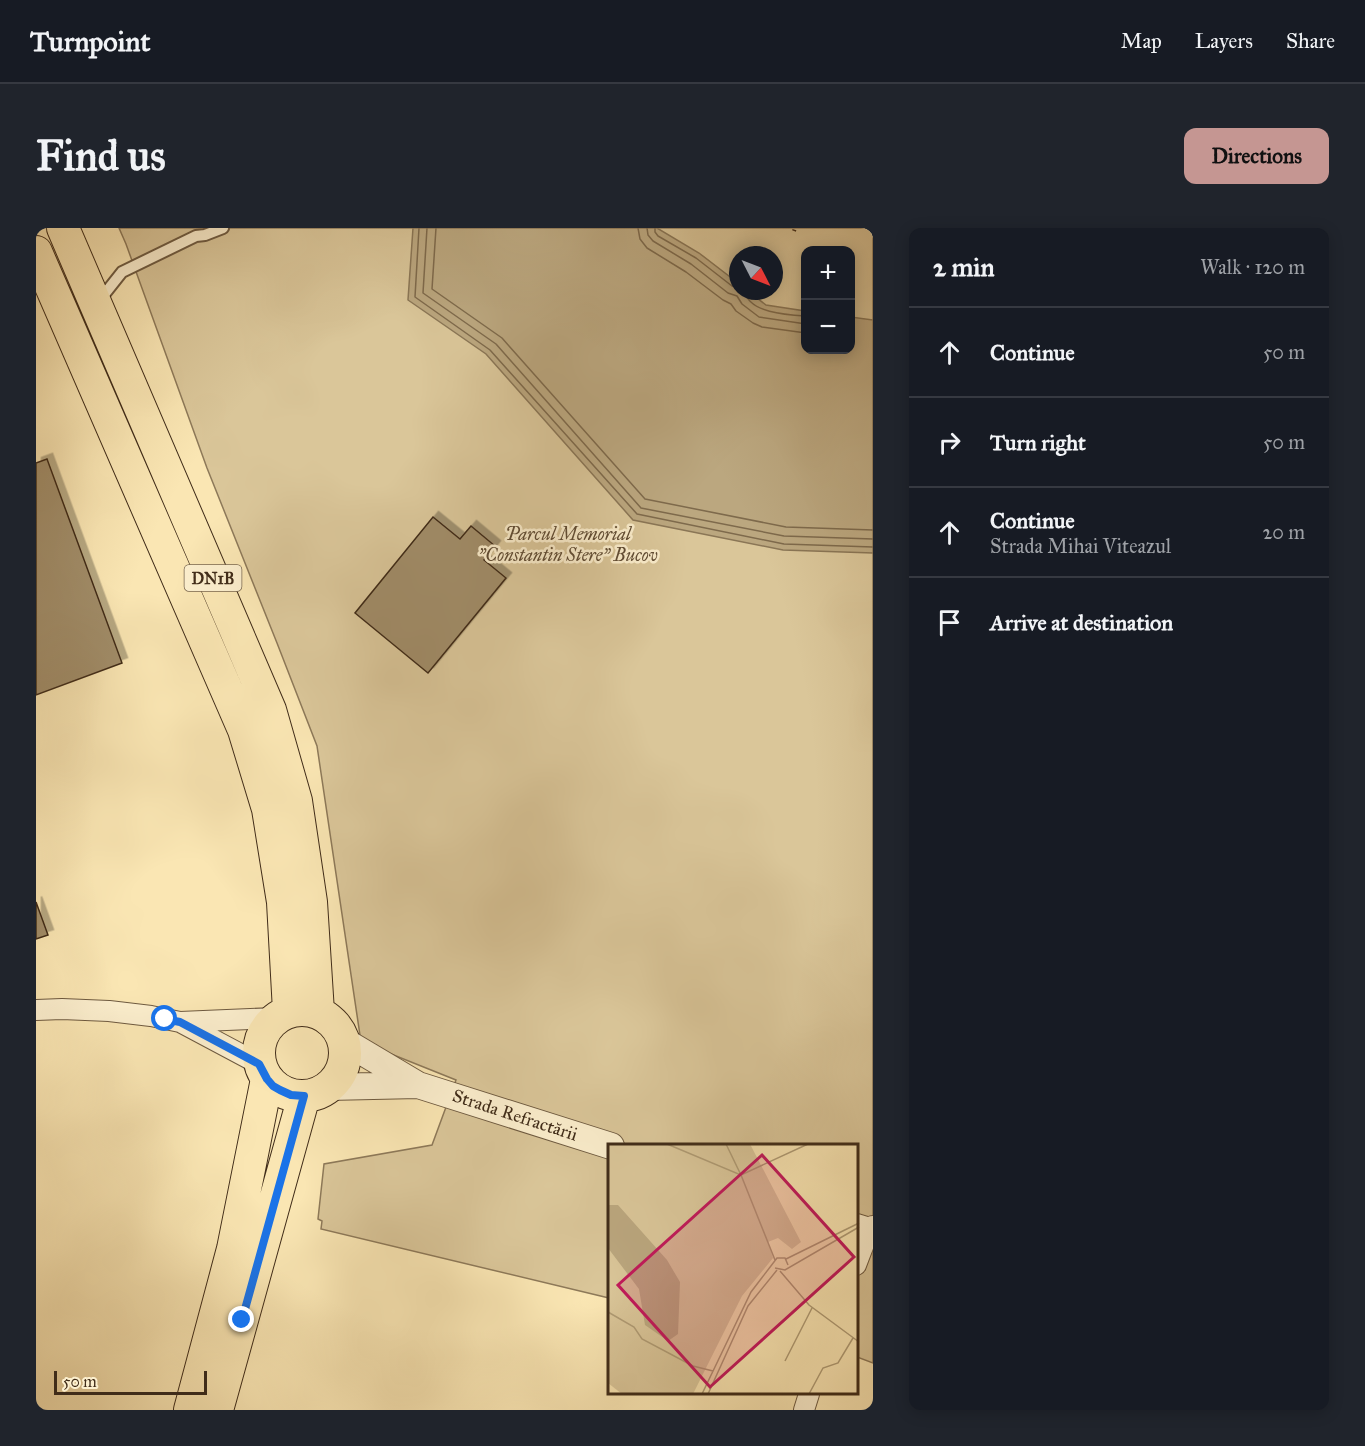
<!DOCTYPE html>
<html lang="en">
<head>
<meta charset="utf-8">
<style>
	body { margin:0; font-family:"IM FELL Great Primer",serif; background:#20242c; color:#f1f3f6 }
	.controls { position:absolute; right:18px; top:18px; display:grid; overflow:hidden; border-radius:12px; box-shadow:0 3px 15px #0003 }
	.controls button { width:54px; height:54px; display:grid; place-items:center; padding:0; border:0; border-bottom:2px solid #363941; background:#171b24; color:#f1f3f6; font:30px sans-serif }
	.compass { position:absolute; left:693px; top:18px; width:54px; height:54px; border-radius:50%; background:#171b24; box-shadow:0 3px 15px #0003; rotate:132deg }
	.scale { position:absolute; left:18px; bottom:15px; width:153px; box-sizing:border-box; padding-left:6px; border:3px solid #402c19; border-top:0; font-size:16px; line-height:21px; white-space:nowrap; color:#402c19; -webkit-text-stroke:4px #fcefce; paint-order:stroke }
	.stop { position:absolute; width:18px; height:18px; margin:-14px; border:4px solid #1a73e8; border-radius:50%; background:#fff }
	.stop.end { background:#1a73e8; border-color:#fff; box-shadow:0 2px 6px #0008 }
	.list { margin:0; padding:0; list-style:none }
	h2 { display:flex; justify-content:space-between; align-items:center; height:78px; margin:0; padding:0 24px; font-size:26px }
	h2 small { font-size:20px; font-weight:400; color:#9ea1a6 }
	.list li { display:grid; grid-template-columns:39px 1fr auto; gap:18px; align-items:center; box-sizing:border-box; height:90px; padding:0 24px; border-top:2px solid #363941 }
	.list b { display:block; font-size:22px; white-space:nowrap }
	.list p { margin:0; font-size:20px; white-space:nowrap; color:#9ea1a6 }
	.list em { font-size:20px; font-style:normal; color:#9ea1a6 }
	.icon { flex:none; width:33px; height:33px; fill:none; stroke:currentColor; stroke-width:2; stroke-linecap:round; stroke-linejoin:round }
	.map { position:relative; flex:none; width:837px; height:1182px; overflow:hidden; border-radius:12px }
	header { display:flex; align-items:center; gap:36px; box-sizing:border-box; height:84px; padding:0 30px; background:#171b24; border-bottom:2px solid #363941 }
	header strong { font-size:28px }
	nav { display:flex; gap:33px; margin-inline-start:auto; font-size:21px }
	.intro { display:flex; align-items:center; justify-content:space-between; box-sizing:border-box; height:144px; padding:0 36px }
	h1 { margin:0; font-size:42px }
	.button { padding:15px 27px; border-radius:12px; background:#c59692; color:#111; font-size:21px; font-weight:700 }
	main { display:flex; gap:36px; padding:0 36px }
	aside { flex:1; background:#171b24; border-radius:12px; box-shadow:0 3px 15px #0003 }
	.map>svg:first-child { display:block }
</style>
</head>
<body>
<header>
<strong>Turnpoint</strong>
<nav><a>Map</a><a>Layers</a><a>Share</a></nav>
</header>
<div class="intro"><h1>Find us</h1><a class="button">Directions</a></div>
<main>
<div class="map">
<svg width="837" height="1182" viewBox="0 0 837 1182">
	<defs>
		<filter id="shadow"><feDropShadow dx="5.5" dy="-5.5" stdDeviation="0" flood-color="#0004"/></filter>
	</defs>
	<rect width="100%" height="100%" fill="#fae6b3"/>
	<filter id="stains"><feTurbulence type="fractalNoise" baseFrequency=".00333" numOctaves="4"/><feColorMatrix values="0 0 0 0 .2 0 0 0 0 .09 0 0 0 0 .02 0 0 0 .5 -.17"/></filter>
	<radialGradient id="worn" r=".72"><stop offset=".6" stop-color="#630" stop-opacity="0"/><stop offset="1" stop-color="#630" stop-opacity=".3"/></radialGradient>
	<path fill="#dac699" stroke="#8d7959" stroke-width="1.5" fill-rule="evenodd" d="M83 0H837V1135L821 1129 820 918H573V1070L285 1001 286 993 282 991 288 936 396 917 420 852 325 814 281 518 241 415 171 240 90 16ZM770 22H814V122H770ZM702 27H738V63H702Z"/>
	<path fill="#bba77f" stroke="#8a7656" stroke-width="1.5" d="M377 0H621L663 25 702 55V63H712L730 77 769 83 770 122H814L815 89 837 92V325L747 322 597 292 450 126 372 72Z"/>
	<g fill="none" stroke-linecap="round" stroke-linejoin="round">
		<path stroke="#7e6a4c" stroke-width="1.5" d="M383 0 379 69 454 122 601 286 748 316 837 319
			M391 0 387 65 460 116 605 280 748 308 837 311
			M400 0 396 61 466 110 609 271 750 299 837 302
			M602 0 604 11 611 20 650 44 687 72 695 76 700 83 717 95 726 99 770 105
			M611 0 612 7 617 13 655 36 692 65 701 68 706 76 723 89 770 96
			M619 0V4L622 8 660 30 696 58 702 60
			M709 63C712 85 752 87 770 88"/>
	</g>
	<path fill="#a18d69" stroke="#402c19" stroke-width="1.5" filter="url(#shadow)" d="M11 231 86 435 0 467V235Z
		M397 289 424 311 435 298 459 318 448 332 470 350 392 445 319 385Z
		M0 674 12 707 0 711Z"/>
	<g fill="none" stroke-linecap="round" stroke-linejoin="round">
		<g stroke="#6e5a40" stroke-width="14">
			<path id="service" d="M63 73 86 44 160 8 169 7 187 0"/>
		</g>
		<g stroke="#6e5a40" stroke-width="22">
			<path id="minor" d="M0 782 26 781 73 783 115 788 144 794 239 790
				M146 795 223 836
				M820 1037 833 1003 837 1004
				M768 1182 773 1166"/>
		</g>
		<g stroke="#6e5a40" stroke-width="28">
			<path id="tertiary" d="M308 813 382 857 575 918
				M292 859 382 857
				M820 999 833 1003 837 1001"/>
		</g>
		<g stroke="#402c19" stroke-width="34">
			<path id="primary" d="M27 0 234 482 260 573 275 674 282 784
				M0 24 208 502 232 581 247 674 253 783
				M223 825a43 43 0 1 1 86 0a43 43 0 1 1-86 0Z
				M154 1182 197 1021 231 851
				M181 1182 268 868"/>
		</g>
		<path stroke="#402c19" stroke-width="4" stroke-dasharray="1.5 3" stroke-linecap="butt" d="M758 3 759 0"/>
		<use href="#service" stroke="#fcefce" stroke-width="10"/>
		<use href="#minor" stroke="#fcefce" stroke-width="20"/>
		<use href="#tertiary" stroke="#fcefce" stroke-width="26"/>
		<use href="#primary" stroke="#fae6b3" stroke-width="32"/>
	</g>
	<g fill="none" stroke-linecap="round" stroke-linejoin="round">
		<path stroke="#1a73e8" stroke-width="8" d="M129 791 144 794 223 836 231 851 237 858 244 862 255 867 268 868 206 1092"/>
	</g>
	<g text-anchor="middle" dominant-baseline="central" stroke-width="5" stroke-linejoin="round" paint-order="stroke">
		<rect fill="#fcefce" stroke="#78664f" stroke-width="1.5" x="148.5" y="337" width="57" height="26" rx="4.5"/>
		<g font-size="16" font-weight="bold" fill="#402c19">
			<text x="177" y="350">DN1B</text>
		</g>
		<g font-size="18" font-style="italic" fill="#5f4b33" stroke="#fcefce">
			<text x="532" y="306">Parcul Memorial<tspan x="532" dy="21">"Constantin Stere" Bucov</tspan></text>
		</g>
		<g font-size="18" fill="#402c19" stroke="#fcefce">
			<text transform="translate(479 887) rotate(18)">Strada Refractării</text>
		</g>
	</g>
	<g transform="translate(572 916)">
		<rect width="250" height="250" fill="#fae6b3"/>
		<path d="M0 0H142L193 98 184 105 170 94 160 98 165 114 134 152 85 250H14L0 239Z" fill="#dac699"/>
		<path d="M0 61H10L59 116 72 138 70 190 60 197 37 181 31 145 0 104Z" fill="#bba77f"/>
		<path fill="none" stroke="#b09c75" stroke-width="1.5" d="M59 0 133 31 167 116M118 0 133 31 200 0M178 115 251 79M167 124 177 126 251 83M172 127 201 161 251 198M0 168 26 183 34 195 85 222 105 227M177 217 204 164M94 250 143 148 169 114H177L180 121M100 250 140 162 169 126M201 250 215 224 230 219 245 194"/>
		<path fill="#c2185b" fill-opacity="0.15" stroke="#c2185b" stroke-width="3" d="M154 11 246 113 102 243 10 141Z"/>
		<rect width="250" height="250" fill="none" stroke="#402c19" stroke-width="3"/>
	</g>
	<rect width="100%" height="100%" filter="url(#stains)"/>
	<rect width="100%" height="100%" fill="url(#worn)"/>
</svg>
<div class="controls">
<button>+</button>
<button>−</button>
</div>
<svg class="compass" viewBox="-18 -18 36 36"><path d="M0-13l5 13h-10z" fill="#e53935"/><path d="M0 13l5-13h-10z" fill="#9ea1a6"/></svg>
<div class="scale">50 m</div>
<div class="stop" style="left:129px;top:791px"></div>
<div class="stop end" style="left:206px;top:1092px"></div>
</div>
<aside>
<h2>2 min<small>Walk · 120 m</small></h2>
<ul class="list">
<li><svg class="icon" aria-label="ahead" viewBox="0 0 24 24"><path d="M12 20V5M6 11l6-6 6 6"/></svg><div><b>Continue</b></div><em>50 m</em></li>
<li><svg class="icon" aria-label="right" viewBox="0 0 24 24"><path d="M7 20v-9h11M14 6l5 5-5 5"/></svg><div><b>Turn right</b></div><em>50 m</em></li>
<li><svg class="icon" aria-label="ahead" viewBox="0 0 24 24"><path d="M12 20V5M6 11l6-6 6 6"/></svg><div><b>Continue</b><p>Strada Mihai Viteazul</p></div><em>20 m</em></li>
<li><svg class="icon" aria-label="arrive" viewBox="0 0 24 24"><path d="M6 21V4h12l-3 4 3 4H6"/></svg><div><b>Arrive at destination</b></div></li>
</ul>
</aside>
</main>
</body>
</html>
